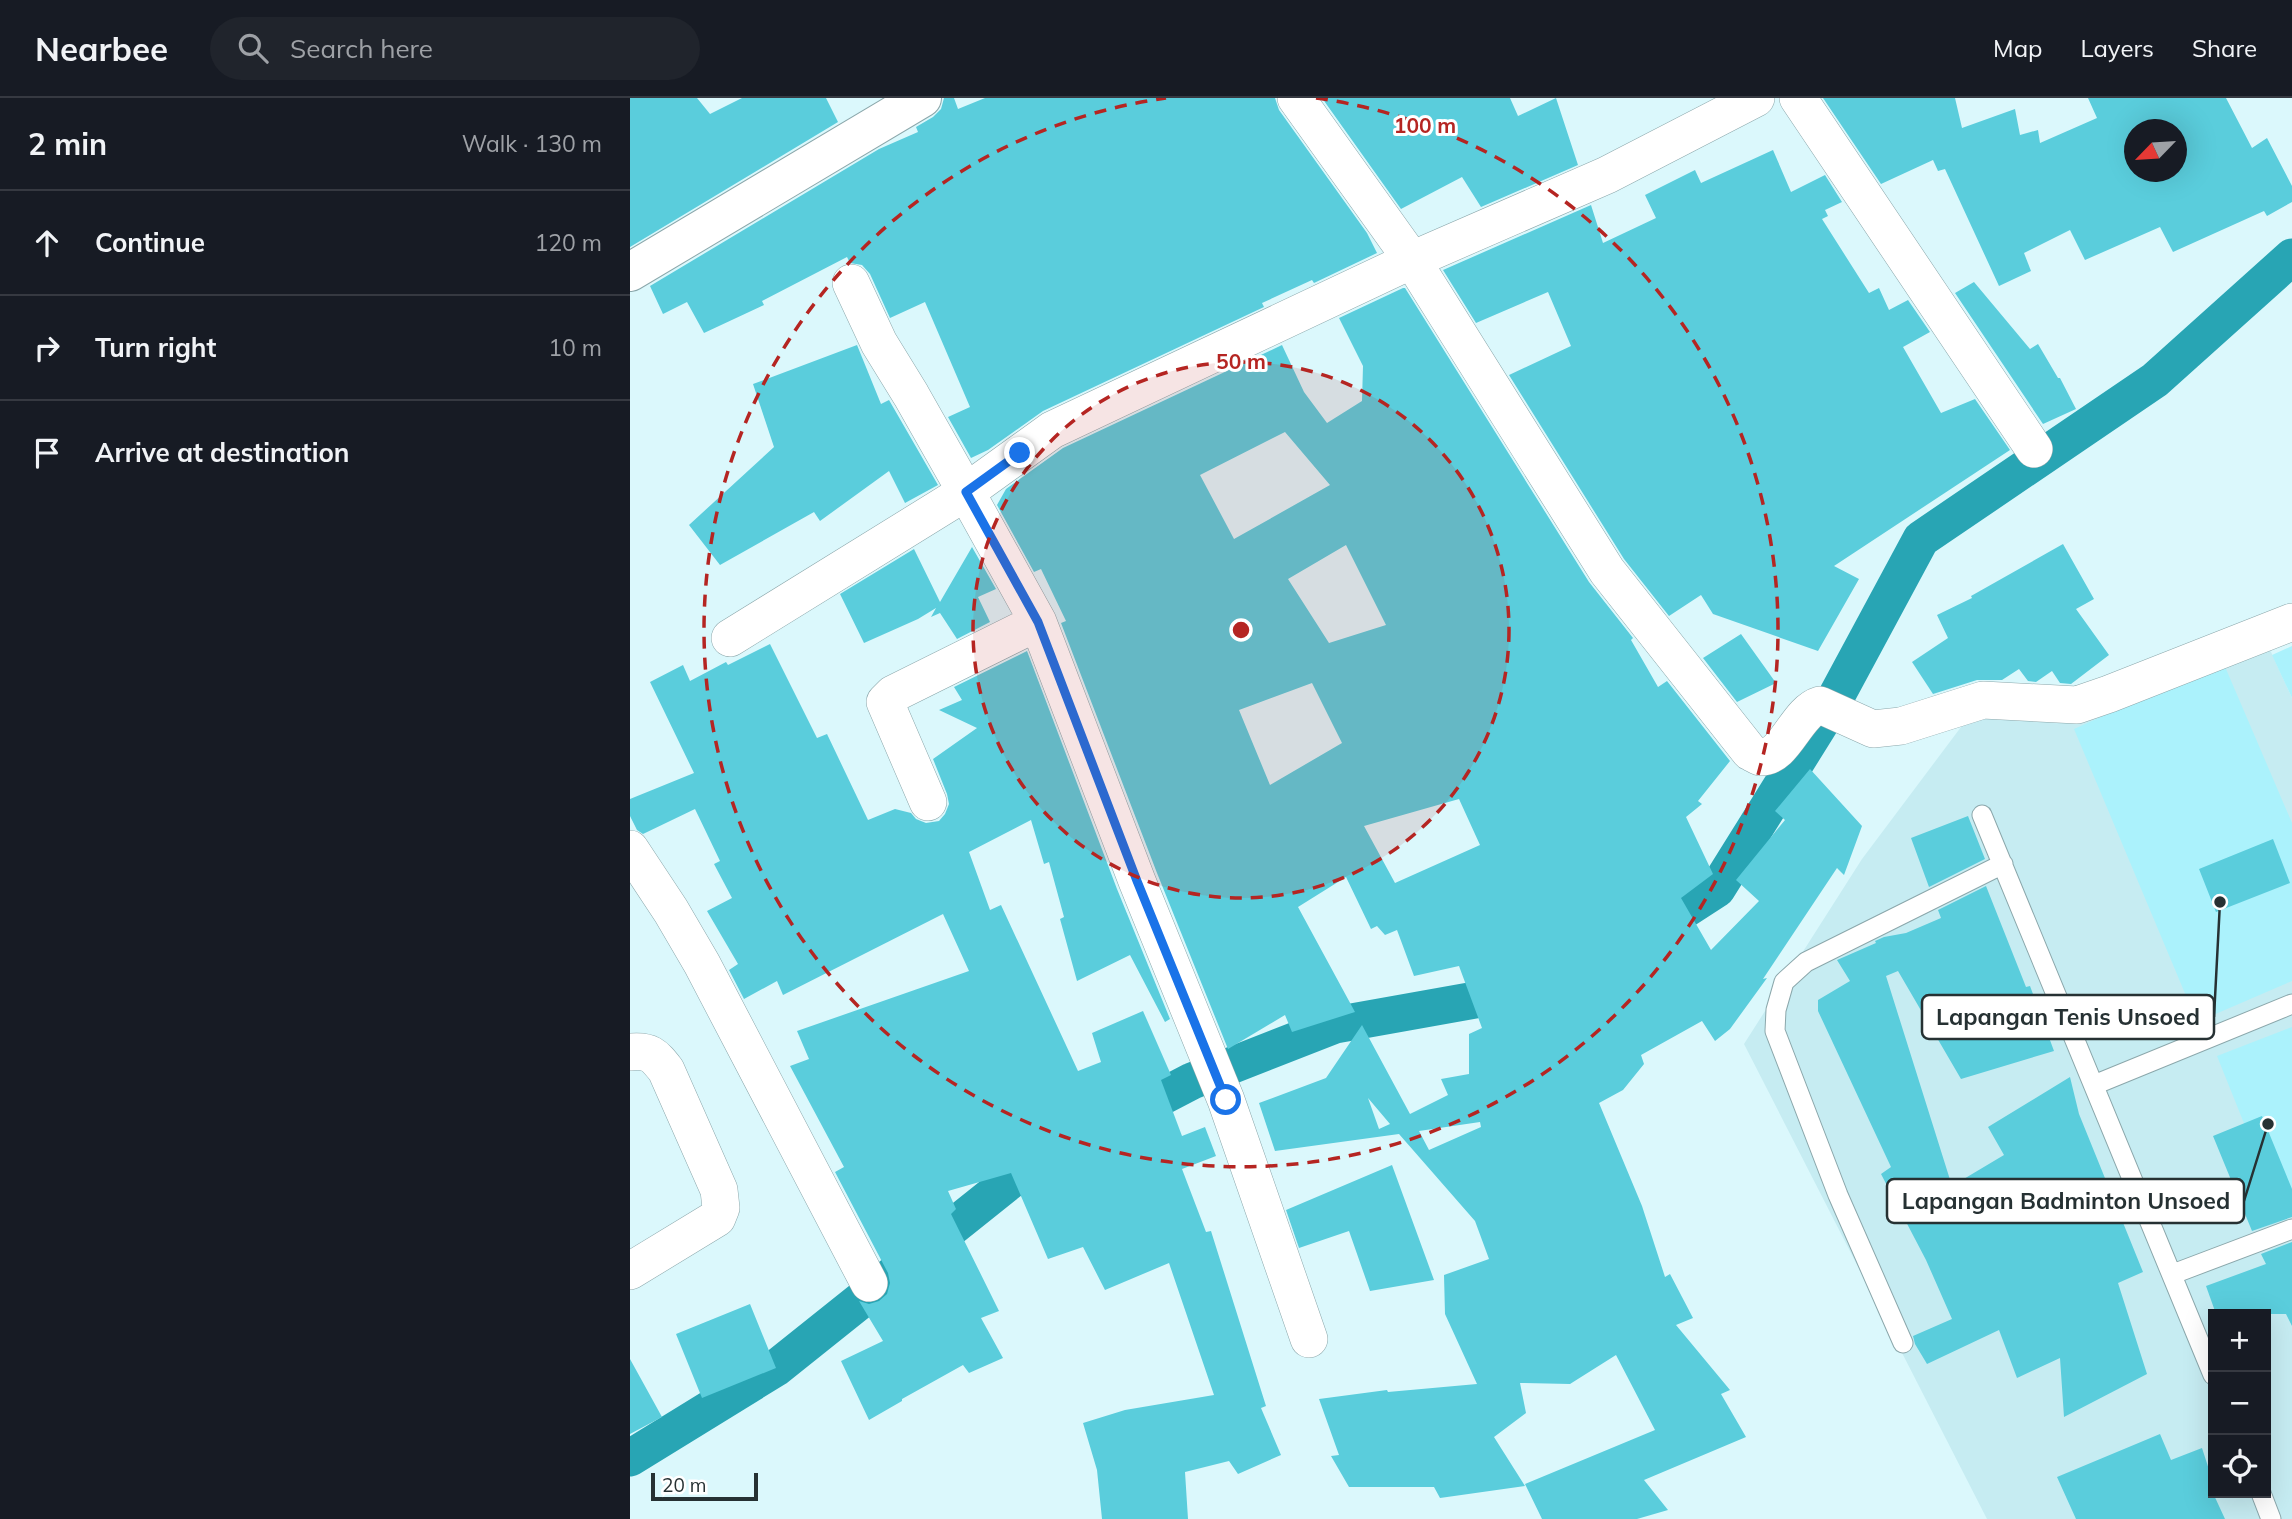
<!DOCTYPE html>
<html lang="en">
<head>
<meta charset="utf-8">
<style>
	body { margin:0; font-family:Mulish,sans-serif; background:#20242c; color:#f1f3f6 }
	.controls { position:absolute; right:21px; bottom:21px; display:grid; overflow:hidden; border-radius:0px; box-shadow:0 7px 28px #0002 }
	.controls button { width:63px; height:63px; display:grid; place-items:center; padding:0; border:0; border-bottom:2px solid #363941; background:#171b24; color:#f1f3f6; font:35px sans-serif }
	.compass { position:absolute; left:1494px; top:21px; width:63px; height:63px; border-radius:50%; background:#171b24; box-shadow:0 7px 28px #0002; rotate:245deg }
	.scale { position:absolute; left:21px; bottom:18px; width:107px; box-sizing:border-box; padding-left:7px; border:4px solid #263133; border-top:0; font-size:19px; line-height:24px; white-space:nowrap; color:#263133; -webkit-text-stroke:5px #fff; paint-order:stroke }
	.stop { position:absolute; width:21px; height:21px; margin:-16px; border:5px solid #1a73e8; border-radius:50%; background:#fff }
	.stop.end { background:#1a73e8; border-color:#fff; box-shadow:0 2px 7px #0008 }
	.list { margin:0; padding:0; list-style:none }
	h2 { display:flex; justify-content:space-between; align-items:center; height:91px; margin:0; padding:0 28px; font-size:30px }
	h2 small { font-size:23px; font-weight:400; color:#9ea1a6 }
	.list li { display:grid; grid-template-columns:46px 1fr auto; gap:21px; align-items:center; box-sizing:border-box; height:105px; padding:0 28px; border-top:2px solid #363941 }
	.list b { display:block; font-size:26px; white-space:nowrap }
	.list em { font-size:23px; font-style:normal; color:#9ea1a6 }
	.icon { flex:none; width:38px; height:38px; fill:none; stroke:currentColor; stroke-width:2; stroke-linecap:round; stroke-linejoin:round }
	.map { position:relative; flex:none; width:1662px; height:1421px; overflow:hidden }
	header { display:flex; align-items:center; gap:42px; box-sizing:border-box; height:98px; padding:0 35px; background:#171b24; border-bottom:2px solid #363941 }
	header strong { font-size:33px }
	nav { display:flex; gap:38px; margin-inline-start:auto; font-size:24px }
	.search { width:490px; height:63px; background:#20242c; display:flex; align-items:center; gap:18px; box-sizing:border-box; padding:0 24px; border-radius:38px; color:#9ea1a6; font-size:26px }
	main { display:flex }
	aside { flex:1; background:#171b24 }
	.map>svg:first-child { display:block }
</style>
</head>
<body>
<header>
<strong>Nearbee</strong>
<div class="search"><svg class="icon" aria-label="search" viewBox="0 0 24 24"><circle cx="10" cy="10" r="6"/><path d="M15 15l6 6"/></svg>Search here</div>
<nav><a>Map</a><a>Layers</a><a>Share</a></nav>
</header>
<main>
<aside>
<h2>2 min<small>Walk · 130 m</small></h2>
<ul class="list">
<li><svg class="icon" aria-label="ahead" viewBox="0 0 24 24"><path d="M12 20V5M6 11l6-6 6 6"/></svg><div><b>Continue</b></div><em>120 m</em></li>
<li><svg class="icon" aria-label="right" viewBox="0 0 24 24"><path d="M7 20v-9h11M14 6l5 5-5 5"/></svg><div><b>Turn right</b></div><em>10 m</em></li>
<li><svg class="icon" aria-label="arrive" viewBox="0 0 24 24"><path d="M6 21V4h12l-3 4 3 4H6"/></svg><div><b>Arrive at destination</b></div></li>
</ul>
</aside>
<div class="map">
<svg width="1662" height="1421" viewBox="0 0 1662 1421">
	<rect width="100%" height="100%" fill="#dbf8fc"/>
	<path fill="#c6ecf2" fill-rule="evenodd" d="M1636 543 1662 600V1421H1357L1114 946 1232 761 1346 609 1467 612ZM1583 1216H1636V1395H1583Z"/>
	<path fill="#abf2fc" d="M1662 548V600L1642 557Z
		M1593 564 1662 725V883L1567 924 1444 631Z
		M1662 929V1093L1644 1100 1587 958Z"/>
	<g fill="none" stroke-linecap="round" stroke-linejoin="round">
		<path stroke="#28a5b4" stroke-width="37" d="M1016 837 1087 791 1200 610 1291 441 1525 282 1662 159
			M491 1020 562 983 705 927 890 894
			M0 1360 146 1270 400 1067 424 1055"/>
	</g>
	<path fill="#5acddc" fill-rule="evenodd" d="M0 0H67L80 16 112 0H196L208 24 0 149Z
		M314 0H324L328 11 355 0H645L649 12 737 135 747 155 684 185 682 182 632 205 634 209 413 313 358 352 341 360 318 319 340 309 295 204 260 220 240 176 232 167 220 165 217 159 132 203 134 207 74 235 57 204 33 216 20 188 249 51 288 34 286 29 303 19 311 11Z
		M692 0H880L888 18 926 0 948 67 851 109 832 79 771 111Z
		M1193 0H1325L1332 30 1385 11 1390 37 1408 32 1410 45 1467 20 1458 0H1596L1622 50 1637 40 1662 88V104L1637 118 1634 113 1543 154 1530 129 1455 162 1440 132 1394 155 1401 173 1369 188 1315 71 1308 73 1303 62 1251 86ZM1504 32H1546V74H1504Z
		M1143 52 1161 94 1195 77 1212 104 1195 112 1198 118 1192 121 1239 195 1249 190 1259 212 1278 202 1300 234 1273 249 1311 315 1345 301 1380 352 1204 468 1229 481 1188 553 1083 516 1071 497 1039 518 994 461 879 277 941 248 918 194 846 225 813 172 961 107 973 145 1026 120 1015 97 1065 72 1071 85Z
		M1344 184 1400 251 1408 246 1428 280H1430L1446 311 1413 326 1325 195Z
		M773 190H775L959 484 1003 540 1001 542 1028 589 1037 583 1100 663 1068 703 1072 706 1056 719 1083 776 1051 800 1081 852 1129 803 1106 782 1155 722 1145 713 1180 671 1232 728 1214 777 1207 770 1133 881 1137 880 1100 931 1085 943 1072 923 1011 957 1014 966 993 992 969 1005 1012 1108 1035 1179 1040 1176 1063 1220 1046 1227 1100 1292 1091 1296 1116 1339 1014 1382 1038 1412 1007 1421H912L895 1386 1025 1332 986 1257 940 1286 890 1285 896 1315 864 1339 895 1388 810 1400 804 1389H719L701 1358 709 1357 689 1301 757 1292 758 1294 847 1286 815 1216 814 1177 859 1161 845 1123 769 1036 645 1053 629 1005 696 980 732 927 780 1016 818 997 811 981 839 976V936L852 930 829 868 784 878 767 832 755 837 747 828 741 831 716 779 668 809 725 914 662 934 655 917 598 951 527 775 431 525 436 523 411 471 404 474 367 407 376 391 433 350 652 247 674 294 697 325 732 303 733 268 709 220ZM655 334 700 387 604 441 570 377ZM716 447 756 527 699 545 658 481ZM682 585 712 645 640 687 609 612ZM829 701 850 747 765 785 734 728ZM738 1000 760 1026 749 1031ZM850 1024 851 1029 799 1052 789 1033Z
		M227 247 251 306 259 302 308 387 275 405 259 373 190 423 184 414 90 467 59 427 144 349 123 286Z
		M1433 446 1464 501 1446 511 1479 557 1441 586 1430 585 1422 573 1406 584 1398 583 1389 571 1372 582H1347L1303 596 1282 564 1318 540 1307 517 1342 500 1341 498Z
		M342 449 366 491 348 499 360 524 327 541 310 515 301 519 306 510 288 521 234 545 210 496 284 451 310 504Z
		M1111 536 1146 585 1107 604 1073 560Z
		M140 546 187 640 197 636 238 722 265 711 281 715 286 721 296 725 309 723 315 716 319 706 317 696 303 661 347 630 309 612 332 602 324 589 397 553 487 791 540 921 535 924 500 857 447 883 430 821 434 819 419 764 414 766 401 722 339 754 360 812 371 807 448 973 471 964 462 935 513 913 541 977 531 982 552 1038 575 1029 586 1058 552 1071 576 1134 581 1133 636 1308 631 1310 651 1357 608 1376 599 1363 555 1374 558 1421H472L467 1372 453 1325 495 1312 584 1297 539 1165 475 1192 453 1149 418 1161 381 1075 318 1093 326 1111 321 1116 369 1213 351 1220 373 1260 339 1275 333 1267 272 1301V1303L239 1322 211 1263 253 1243 229 1203 239 1206 249 1203 257 1196 260 1185 258 1175 205 1074 214 1069 160 968 179 961 167 933 339 873 313 816 153 897 147 883 114 901 99 872 108 866 77 813 102 800 84 766 90 763 65 711 13 736 7 732 0 718V701L64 675 20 584 53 567 60 583 96 564 98 567Z
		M1338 718 1355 761 1299 789 1281 740Z
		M1643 741 1660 785 1586 814 1569 771Z
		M1356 788 1396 889 1400 888 1424 953 1331 981 1268 873 1256 878 1322 1088 1374 1057 1358 1029 1440 979 1449 1016 1513 1174 1488 1185 1517 1276 1434 1319 1430 1260 1387 1280 1369 1232 1297 1266 1285 1246 1283 1238 1322 1221 1296 1162 1251 1076 1261 1069 1188 913V902L1220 883 1207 862 1246 845 1245 843 1254 839 1276 835 1311 820 1308 812Z
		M1632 1018 1662 1091V1119L1622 1133 1583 1038Z
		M762 1067 804 1182 740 1193 719 1133 669 1150 656 1112Z
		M1662 1144V1228L1656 1216H1586L1576 1188 1636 1166 1631 1156Z
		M120 1206 146 1270 72 1300 46 1236Z
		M0 1261 32 1319 0 1336Z
		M1530 1336 1541 1362 1572 1350 1583 1384V1395L1595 1421H1446L1427 1379Z"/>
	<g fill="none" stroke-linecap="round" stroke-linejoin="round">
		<g stroke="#8ba7ab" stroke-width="21">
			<path id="lane" d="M1352 717 1583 1277
				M1464 987 1662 906
				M1543 1176 1662 1131
				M1273 1245 1208 1097 1145 933 1146 912 1154 884 1176 864 1373 766
				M1631 1395 1641 1421"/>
		</g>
		<g stroke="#8ba7ab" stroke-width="38">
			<path id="street" d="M666 0 782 162 977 473 1120 654C1123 655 1127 658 1130 659 1155 661 1166 614 1190 607L1243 631 1271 628 1353 602 1447 607 1479 596 1662 524
				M1168 0 1404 351
				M100 540 336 394 281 297 249 245 221 185
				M298 704 255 604 263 596 408 524
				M0 751 41 813 72 866 239 1185
				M0 954C20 952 24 957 36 972L89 1092 91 1110 87 1120 0 1173
				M679 1241 596 1002 507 783 408 524 336 394 422 332 782 162 977 77 1126 0"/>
		</g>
		<g stroke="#8ba7ab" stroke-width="40">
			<path id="secondary" d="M0 174 292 0"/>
		</g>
		<use href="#lane" stroke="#fff" stroke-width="19"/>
		<use href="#street" stroke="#fff" stroke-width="37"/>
		<use href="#secondary" stroke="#fff" stroke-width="38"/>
	</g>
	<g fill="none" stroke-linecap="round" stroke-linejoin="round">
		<path stroke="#1a73e8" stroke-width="9" d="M390 355 336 394 408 524 507 783 596 1002"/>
	</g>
	<circle cx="611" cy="532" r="268" fill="#b52522" fill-opacity=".12"/>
	<g fill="none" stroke="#b52522" stroke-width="3.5" stroke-dasharray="12 9">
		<circle cx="611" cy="532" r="268"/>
		<path d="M686 0A537 537 0 1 1 536 0"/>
	</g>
	<circle cx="611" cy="532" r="10" fill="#b52522" stroke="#fff" stroke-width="3.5"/>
	<g font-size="21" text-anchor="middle" font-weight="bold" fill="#b52522" stroke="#fff" stroke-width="6" stroke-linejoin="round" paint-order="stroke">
		<text x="795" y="35">100 m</text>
		<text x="611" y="271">50 m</text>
	</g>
	<path fill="none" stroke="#263133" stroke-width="2.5" d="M1590 804L1584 919M1638 1026L1614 1103"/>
	<g fill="#263133" stroke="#fff" stroke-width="2.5">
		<circle cx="1590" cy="804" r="7"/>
		<circle cx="1638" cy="1026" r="7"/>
	</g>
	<g fill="#fff" stroke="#263133" stroke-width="2.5">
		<rect x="1292" y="897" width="292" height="44" rx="7"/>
		<rect x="1257" y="1081" width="357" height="44" rx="7"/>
	</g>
	<g font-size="23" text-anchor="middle" font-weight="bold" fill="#263133">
		<text x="1438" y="927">Lapangan Tenis Unsoed</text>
		<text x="1436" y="1111">Lapangan Badminton Unsoed</text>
	</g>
</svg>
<div class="controls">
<button>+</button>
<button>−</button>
<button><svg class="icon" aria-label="locate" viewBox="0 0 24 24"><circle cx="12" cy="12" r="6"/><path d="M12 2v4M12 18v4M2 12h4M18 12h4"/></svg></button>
</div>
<svg class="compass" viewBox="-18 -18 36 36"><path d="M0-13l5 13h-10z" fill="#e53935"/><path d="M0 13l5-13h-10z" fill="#9ea1a6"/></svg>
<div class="scale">20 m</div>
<div class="stop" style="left:596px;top:1002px"></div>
<div class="stop end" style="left:390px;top:355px"></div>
</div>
</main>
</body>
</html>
